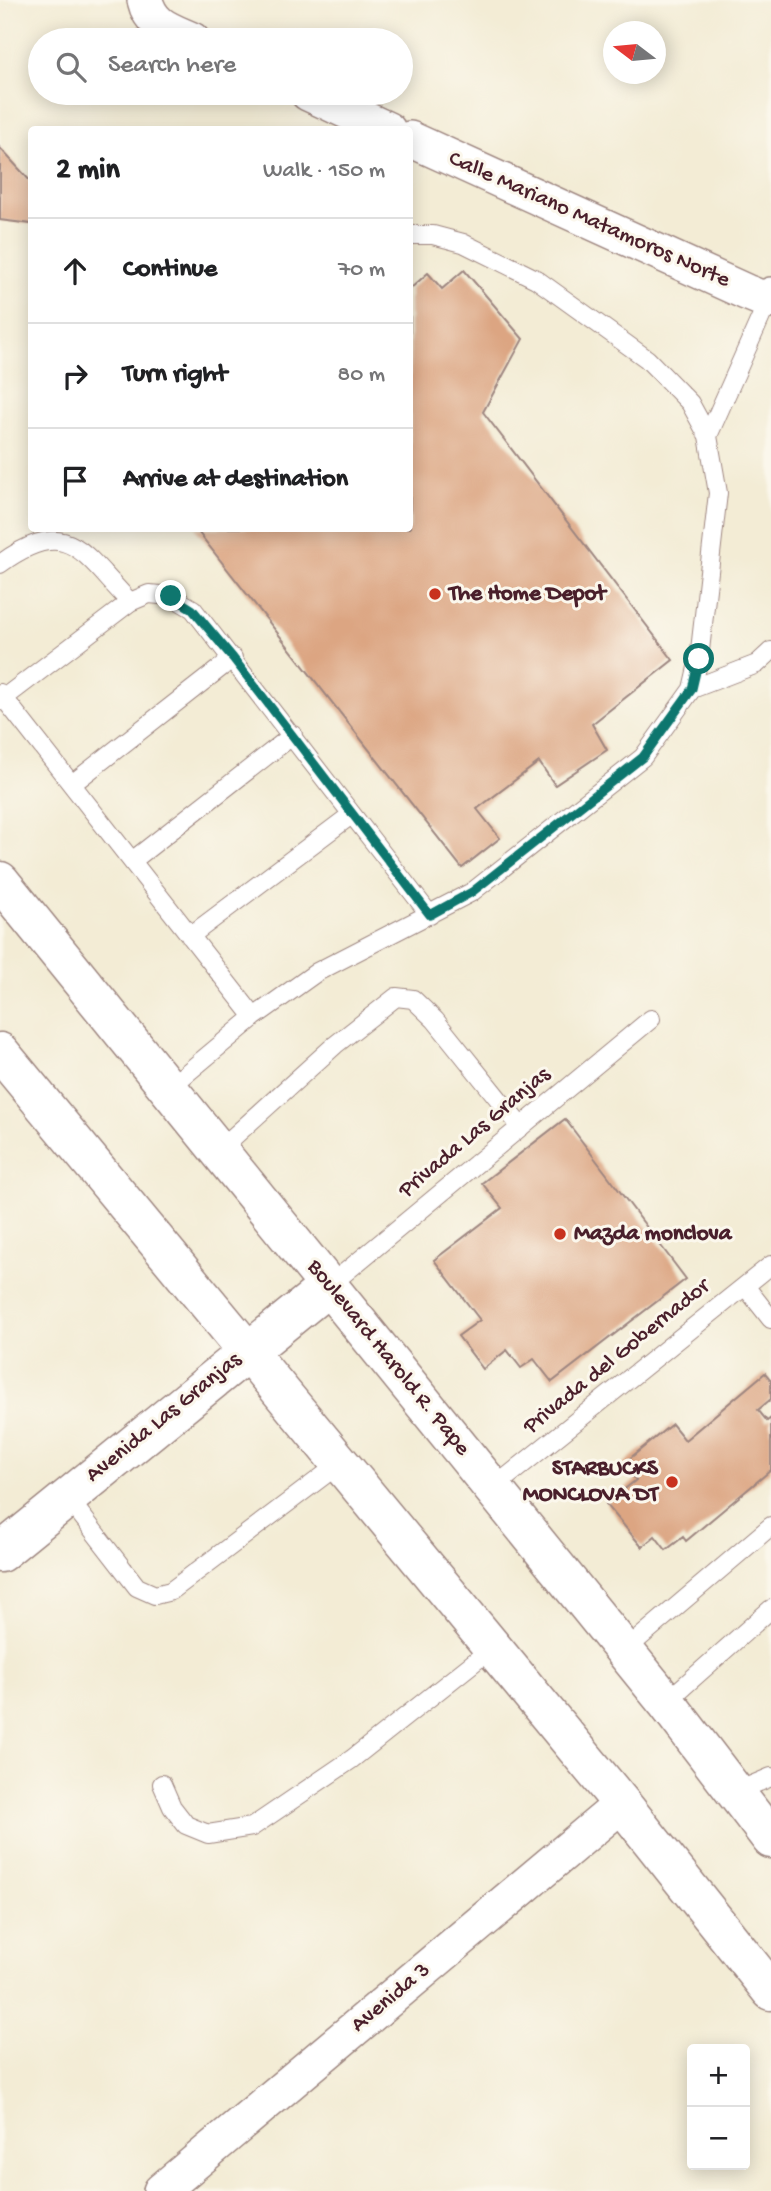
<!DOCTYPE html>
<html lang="en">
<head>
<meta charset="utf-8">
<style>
	body { margin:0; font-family:"Gochi Hand",sans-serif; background:#f2f2f2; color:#202124 }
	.controls { position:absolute; right:21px; bottom:21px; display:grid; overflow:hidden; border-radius:7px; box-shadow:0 4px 18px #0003 }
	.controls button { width:63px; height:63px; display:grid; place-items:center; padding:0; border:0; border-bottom:2px solid #e0e0e0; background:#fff; color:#202124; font:35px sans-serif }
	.compass { position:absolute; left:603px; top:21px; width:63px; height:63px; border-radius:50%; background:#fff; box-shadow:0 4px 18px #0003; rotate:286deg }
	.stop { position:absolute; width:21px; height:21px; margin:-16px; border:5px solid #0f766e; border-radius:50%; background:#fff }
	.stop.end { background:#0f766e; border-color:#fff; box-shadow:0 2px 7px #0008 }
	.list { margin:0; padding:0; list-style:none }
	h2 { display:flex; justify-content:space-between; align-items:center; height:91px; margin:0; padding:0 28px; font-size:30px }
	h2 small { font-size:23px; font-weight:400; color:#757577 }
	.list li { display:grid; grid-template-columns:46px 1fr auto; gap:21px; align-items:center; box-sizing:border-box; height:105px; padding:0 28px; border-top:2px solid #e0e0e0 }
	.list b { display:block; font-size:26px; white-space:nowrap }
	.list em { font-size:23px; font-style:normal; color:#757577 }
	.icon { flex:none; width:38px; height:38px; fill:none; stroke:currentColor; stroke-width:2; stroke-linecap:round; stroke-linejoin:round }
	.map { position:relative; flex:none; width:771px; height:2191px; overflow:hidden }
	.search { position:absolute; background:#fff; box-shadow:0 4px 18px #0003; left:28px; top:28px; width:385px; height:77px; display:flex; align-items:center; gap:18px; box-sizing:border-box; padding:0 24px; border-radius:38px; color:#757577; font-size:26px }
	.panel { position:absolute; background:#fff; box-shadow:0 4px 18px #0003; left:28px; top:126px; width:385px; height:406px; border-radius:7px }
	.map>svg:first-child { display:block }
</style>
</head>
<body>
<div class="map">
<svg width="771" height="2191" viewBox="0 0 771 2191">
	<rect width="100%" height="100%" fill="#fbf7ec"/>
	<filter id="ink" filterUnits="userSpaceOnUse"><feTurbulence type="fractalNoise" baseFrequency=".0143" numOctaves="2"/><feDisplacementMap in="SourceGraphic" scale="14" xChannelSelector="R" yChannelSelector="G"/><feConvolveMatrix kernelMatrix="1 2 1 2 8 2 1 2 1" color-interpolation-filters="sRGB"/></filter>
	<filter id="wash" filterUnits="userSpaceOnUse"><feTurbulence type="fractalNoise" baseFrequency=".00686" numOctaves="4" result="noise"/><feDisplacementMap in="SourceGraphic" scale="28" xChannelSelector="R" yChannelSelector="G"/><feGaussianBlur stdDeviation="1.57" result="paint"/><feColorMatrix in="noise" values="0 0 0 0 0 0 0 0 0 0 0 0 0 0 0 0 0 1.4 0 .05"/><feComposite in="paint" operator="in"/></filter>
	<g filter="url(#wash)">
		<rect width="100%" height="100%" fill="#f3ecd5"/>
		<g id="blocks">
			<path fill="#dca582" d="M0 148 32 183V224L0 220Z
				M464 270 523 339 483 412 673 660 592 724 607 750 555 785 539 762 477 809 500 838 462 868 195 528H410V289L428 273 442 289Z
				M565 1119 686 1279 552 1382 534 1359 521 1368 507 1350 483 1369 458 1336 480 1320 434 1260 502 1208 482 1183Z
				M765 1373 771 1380V1399L758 1410 767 1421 771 1418V1470L686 1541 683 1537 666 1550 655 1536 642 1547 606 1504 636 1480 623 1464 672 1424 685 1440Z"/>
		</g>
	</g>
	<g filter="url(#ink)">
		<use href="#blocks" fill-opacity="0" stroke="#9e8680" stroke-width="2"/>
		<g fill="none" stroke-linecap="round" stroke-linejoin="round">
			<g stroke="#9e8680" stroke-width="20">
				<path id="lane" d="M708 436 768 301
					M0 564C69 514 82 553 130 602
					M692 689 757 664 771 651
					M0 693 254 1017
					M0 701 130 602 149 594 171 596 193 609 430 915
					M72 784 233 658
					M132 861 293 735
					M190 936 351 815
					M169 1088 254 1017 317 972 472 892 643 757 692 689 699 659 718 493 708 436 690 403 647 359 536 279 463 243 433 235H410
					M219 1150 335 1045 396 997 413 999 435 1020 521 1127
					M330 1285 651 1019
					M745 1286 771 1319
					M493 1488 771 1265
					M68 1498 137 1587 155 1595 171 1591 339 1464
					M624 1651 771 1526
					M666 1702 771 1609
					M162 1784 172 1807 186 1825 208 1834 252 1827 352 1759 492 1648
					M733 1793 771 1777"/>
			</g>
			<g stroke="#9e8680" stroke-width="38">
				<path id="street" d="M145 0C151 26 170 30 192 40
					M308 93 388 130
					M410 139 746 292 768 301 771 295
					M161 2191 622 1804"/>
			</g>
			<g stroke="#9e8680" stroke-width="41">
				<path id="secondary" d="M0 1553 330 1285"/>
			</g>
			<g stroke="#9e8680" stroke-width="41">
				<path id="highway" d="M0 881 666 1702 771 1839
					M0 1052 622 1804 771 1991"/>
			</g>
			<use href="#lane" stroke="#fff" stroke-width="18"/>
			<use href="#street" stroke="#fff" stroke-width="35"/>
			<use href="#secondary" stroke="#fff" stroke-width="38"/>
			<use href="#highway" stroke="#fff" stroke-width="38"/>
		</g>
	</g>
	<g fill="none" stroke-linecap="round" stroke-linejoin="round" filter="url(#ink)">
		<path stroke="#0f766e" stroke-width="9" d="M171 596 192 609 233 658 430 915 472 892 643 757 692 689 699 659"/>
	</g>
	<g fill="#c8321e" stroke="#fbf7ec" stroke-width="2.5">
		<circle cx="435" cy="594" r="7"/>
		<circle cx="560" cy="1234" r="7"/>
		<circle cx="672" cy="1482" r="7"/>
	</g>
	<g text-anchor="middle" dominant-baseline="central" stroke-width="6" stroke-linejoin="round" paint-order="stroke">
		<g font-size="23" fill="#4a1f2b" stroke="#fbf7ec">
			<text transform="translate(589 220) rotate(24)">Calle Mariano Matamoros Norte</text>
			<text transform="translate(475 1133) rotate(-40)">Privada Las Granjas</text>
			<text transform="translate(617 1357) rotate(-39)">Privada del Gobernador</text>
			<text transform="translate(388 1358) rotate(51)">Boulevard Harold R. Pape</text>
			<text transform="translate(164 1418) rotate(-39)">Avenida Las Granjas</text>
			<text transform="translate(391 1998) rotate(-40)">Avenida 3</text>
		</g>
		<g font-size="23" font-weight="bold" fill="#4a1f2b" stroke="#fbf7ec" text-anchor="start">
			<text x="449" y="594">The Home Depot</text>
			<text x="574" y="1234">Mazda monclova</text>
			<text x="658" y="1469" text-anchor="end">STARBUCKS<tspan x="658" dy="26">MONCLOVA DT</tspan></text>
		</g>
	</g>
</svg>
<div class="controls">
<button>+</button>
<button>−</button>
</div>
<svg class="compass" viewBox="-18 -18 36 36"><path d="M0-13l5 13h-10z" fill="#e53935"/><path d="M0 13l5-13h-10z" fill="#757577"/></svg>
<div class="stop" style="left:699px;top:659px"></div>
<div class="stop end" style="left:171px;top:596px"></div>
<div class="search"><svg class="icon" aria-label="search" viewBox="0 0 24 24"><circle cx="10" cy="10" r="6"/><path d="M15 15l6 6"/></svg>Search here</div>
<section class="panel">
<h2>2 min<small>Walk · 150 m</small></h2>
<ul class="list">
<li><svg class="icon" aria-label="ahead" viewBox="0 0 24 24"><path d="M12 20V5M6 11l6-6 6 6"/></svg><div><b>Continue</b></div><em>70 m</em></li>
<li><svg class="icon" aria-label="right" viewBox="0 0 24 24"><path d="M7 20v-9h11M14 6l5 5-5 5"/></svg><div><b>Turn right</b></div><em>80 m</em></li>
<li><svg class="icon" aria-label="arrive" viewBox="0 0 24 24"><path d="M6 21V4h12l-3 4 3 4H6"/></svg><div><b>Arrive at destination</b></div></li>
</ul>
</section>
</div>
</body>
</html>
